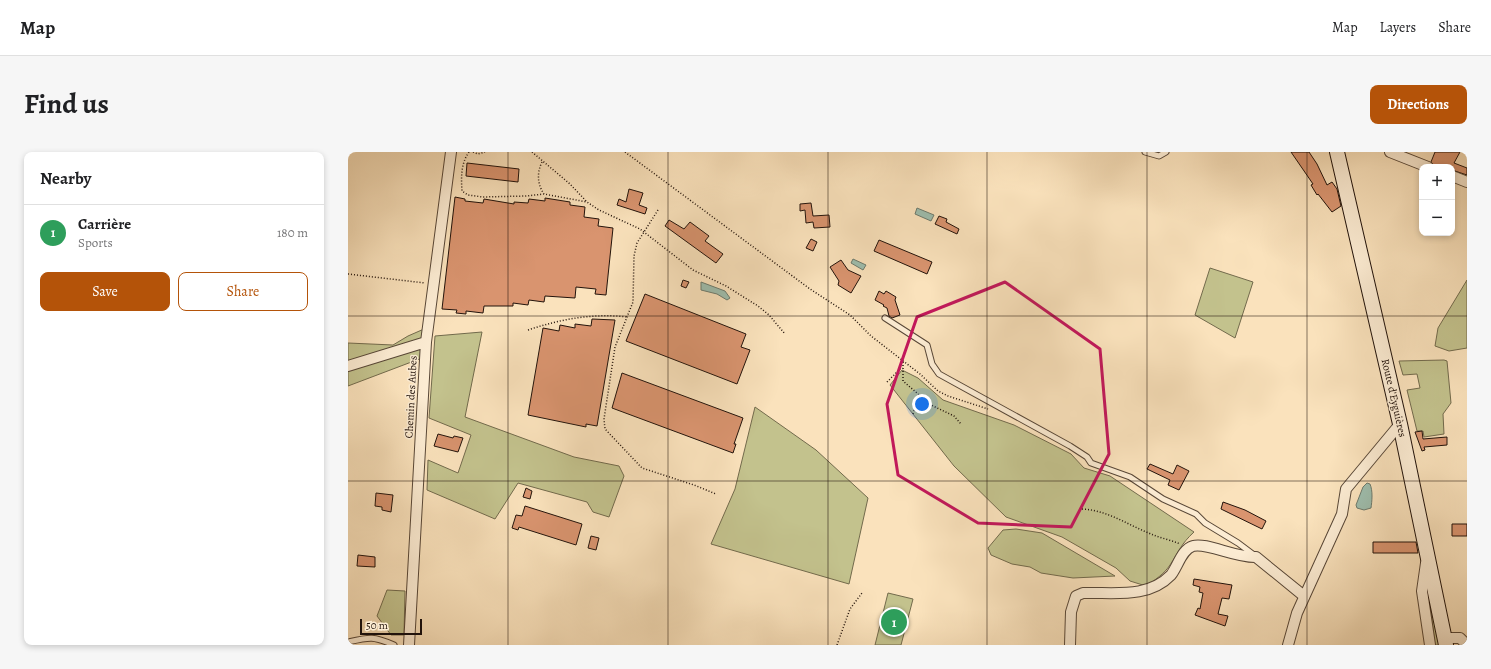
<!DOCTYPE html>
<html lang="en">
<head>
<meta charset="utf-8">
<style>
	body { margin:0; font-family:Alegreya,serif; background:#f6f6f6; color:#202124 }
	.controls { position:absolute; right:12px; top:12px; display:grid; overflow:hidden; border-radius:8px; box-shadow:0 2px 6px #0003 }
	.controls button { width:36px; height:36px; display:grid; place-items:center; padding:0; border:0; border-bottom:1px solid #e0e0e0; background:#fff; color:#202124; font:20px sans-serif }
	.scale { position:absolute; left:12px; bottom:10px; width:62px; box-sizing:border-box; padding-left:4px; border:2px solid #22130b; border-top:0; font-size:11px; line-height:14px; white-space:nowrap; color:#22130b; -webkit-text-stroke:3px #fcecd3; paint-order:stroke }
	.you { position:absolute; left:574px; top:252px; width:14px; height:14px; margin:-10px; border:3px solid #fff; border-radius:50%; background:#1a73e8; box-shadow:0 0 0 6px #1a73e833 }
	.badge { display:grid; place-items:center; width:26px; height:26px; border-radius:50%; background:#b45309; color:#fff; font-size:13px; font-weight:700 }
	.pin { position:absolute; translate:-50% -50%; border:2px solid #fff; box-shadow:0 1px 4px #0006 }
	.list { margin:0; padding:0; list-style:none }
	h2 { display:flex; justify-content:space-between; align-items:center; height:52px; margin:0; padding:0 16px; font-size:17px }
	h2 small { font-size:13px; font-weight:400; color:#757577 }
	.list li { display:grid; grid-template-columns:26px 1fr auto; gap:12px; align-items:center; box-sizing:border-box; height:56px; padding:0 16px; border-top:1px solid #e0e0e0 }
	.list b { display:block; font-size:15px; white-space:nowrap }
	.list p { margin:0; font-size:13px; white-space:nowrap; color:#757577 }
	.list em { font-size:13px; font-style:normal; color:#757577 }
	.actions { display:flex; gap:8px; padding:12px 16px }
	.actions a { flex:1; padding:9px 0; border:1px solid #b45309; border-radius:8px; text-align:center; font-size:14px; color:#b45309 }
	.actions .main { background:#b45309; color:#fff }
	.map { position:relative; flex:none; width:1119px; height:493px; overflow:hidden; border-radius:8px }
	header { display:flex; align-items:center; gap:24px; box-sizing:border-box; height:56px; padding:0 20px; background:#fff; border-bottom:1px solid #e0e0e0 }
	header strong { font-size:19px }
	nav { display:flex; gap:22px; margin-inline-start:auto; font-size:14px }
	.intro { display:flex; align-items:center; justify-content:space-between; box-sizing:border-box; height:96px; padding:0 24px }
	h1 { margin:0; font-size:28px }
	.button { padding:10px 18px; border-radius:8px; background:#b45309; color:#fff; font-size:14px; font-weight:700 }
	main { display:flex; gap:24px; padding:0 24px }
	aside { flex:1; background:#fff; border-radius:8px; box-shadow:0 2px 6px #0003 }
	.map>svg:first-child { display:block }
</style>
</head>
<body>
<header>
<strong>Map</strong>
<nav><a>Map</a><a>Layers</a><a>Share</a></nav>
</header>
<div class="intro"><h1>Find us</h1><a class="button">Directions</a></div>
<main>
<aside>
<h2>Nearby<small></small></h2>
<ul class="list">
<li><span class="badge" style="background:#2e9e5b">1</span><div><b>Carrière</b><p>Sports</p></div><em>180 m</em></li>
</ul>
<div class="actions"><a class="main">Save</a><a>Share</a></div>
</aside>
<div class="map">
<svg width="1119" height="493" viewBox="0 0 1119 493">
	<rect width="100%" height="100%" fill="#fae2bc"/>
	<filter id="stains"><feTurbulence type="fractalNoise" baseFrequency=".005" numOctaves="4"/><feColorMatrix values="0 0 0 0 .2 0 0 0 0 .09 0 0 0 0 .02 0 0 0 .5 -.17"/></filter>
	<radialGradient id="worn" r=".72"><stop offset=".6" stop-color="#630" stop-opacity="0"/><stop offset="1" stop-color="#630" stop-opacity=".3"/></radialGradient>
	<path fill="#c3c28d" stroke="#726a4c" d="M862 116 905 130 887 186 847 163Z
		M1119 128V196L1101 199 1087 194 1090 176Z
		M76 177 74 206 0 234V191L45 193 60 184Z
		M134 180 117 265 226 305 271 314 276 324 261 365 245 360 239 350 170 331 147 367 79 338 80 308 110 321 123 283 81 266 87 184Z
		M1096 208 1099 209 1103 251 1095 262 1096 282 1076 285 1075 279H1069L1059 238 1072 236 1069 222 1055 223 1051 209Z
		M554 218 570 226 595 248 666 273 723 302 736 316 762 324 846 380C833 392 831 399 822 413 816 422 807 428 798 434L782 429 768 416 714 385 658 365 606 314 542 233Z
		M407 255 468 298 520 346 501 432 363 392 387 337Z
		M668 377 694 381 767 424 725 426 693 421 682 415 664 412 643 403 640 396 655 378Z
		M39 438 57 439 56 483H43L29 464Z
		M1080 438 1094 493H1087Z
		M540 441 565 447 553 493H527Z"/>
	<path fill="#9ebeae" stroke="#6c7a6d" d="M569 56 586 63 583 69 567 62Z
		M505 107 518 113 515 118 503 111Z
		M353 130 377 139 382 146 379 148 369 142 353 138Z
		M1019 331 1022 332C1025 339 1024 349 1023 356L1016 358 1009 356 1008 353 1015 335Z"/>
	<path fill="#d9946f" stroke="#22130b" d="M943 0H961L969 12 979 33 984 30 989 37 993 54 984 60 970 42 969 43 963 33 965 32Z
		M1087 0H1112L1106 11 1119 16V23L1104 18V15L1086 14 1083 10Z
		M119 11 171 17 170 30 118 24Z
		M281 37 295 41 291 53 299 56 297 62 269 53 271 47 278 50Z
		M107 45 117 47V49L135 51 136 47 166 52V50L180 51 181 47 197 49V46L222 50V53L237 55 236 65 251 67 250 74 265 76 258 143 247 142 248 137 228 135 227 146 197 144 196 150 181 148 180 153 165 151V154H136L135 161 118 159V162L108 161 109 158 94 157Z
		M463 51 465 64 481 63 482 75 466 76 465 70 458 71 457 58 452 59V52Z
		M591 64 599 67 598 70 611 77 609 82 587 72Z
		M321 68 336 77 342 70 361 84 357 89 375 102 368 111 317 74Z
		M463 87 469 90 465 99 458 96Z
		M531 88 584 110 579 122 526 99Z
		M493 108 500 118 513 124 503 141 490 133 491 129 482 115Z
		M335 128 341 130 338 136 333 134Z
		M531 139 536 142 538 139 548 145 547 148 552 163 544 166 541 164 539 156 535 154 536 153 527 148Z
		M297 142 398 182 393 195 402 198 389 232 278 189Z
		M244 167 267 168 249 274 238 272V275L180 263 195 176 211 179 212 173 227 176V172L243 174Z
		M274 221 395 266 386 292H388L385 301 264 256Z
		M1074 279 1075 287 1099 285V293L1076 295 1077 298 1074 299 1067 280Z
		M90 282 105 286 106 284 115 286 110 300 86 294Z
		M802 312 825 322 829 313 841 319 831 338 820 333 822 328 799 317Z
		M178 336 184 339 182 347 175 345Z
		M28 341 45 343 43 360 34 358V355L27 354Z
		M875 350 897 358 918 369 914 377 873 357Z
		M177 354 234 372 228 393 171 375 170 378 164 376 168 363 174 364Z
		M1104 372H1119V384H1104Z
		M243 384 251 386 248 398 240 396Z
		M1025 390H1068L1070 401H1025Z
		M10 403 27 405V415L9 414Z
		M846 427 884 433 881 447 874 446 870 462 880 464 877 474 847 463 850 456 852 457 855 441 851 440 852 435 845 433Z"/>
	<g fill="none" stroke-linecap="round" stroke-linejoin="round">
		<g stroke="#584737" stroke-width="7">
			<path id="service" d="M797 0 811 4 818 0
				M537 166 579 193 584 212 591 222 722 294 739 305 743 311 782 325 815 347 848 362 857 371 890 391 906 403
				M0 490C22 485 25 484 46 493"/>
		</g>
		<g stroke="#584737" stroke-width="12">
			<path id="minor" d="M1042 0 1080 15
				M1104 24 1119 30
				M0 214 78 190
				M1078 411 1074 439 1082 493
				M1097 486H1112L1119 493
				M61 493 78 190 103 0
				M722 493 723 460 728 444 735 441C765 440 800 447 823 423 830 414 834 397 845 394 858 390 888 406 908 405L956 444
				M940 493 949 461 994 362 998 337 1052 272"/>
		</g>
		<g stroke="#22130b" stroke-width="16">
			<path id="secondary" d="M989 0 1052 272 1098 493"/>
		</g>
		<path stroke="#22130b" stroke-width="1.5" stroke-dasharray="1 2" stroke-linecap="butt" d="M121 0C113 11 113 25 114 39L120 43 135 45 178 44 196 42 239 50
			M125 0 130 2 137 0
			M184 0 222 32 239 50 251 58 292 77 345 118 378 134 410 154 421 163 437 182
			M277 0 462 137 502 163 523 184 572 222 590 239 600 244 640 257
			M194 10C189 20 189 32 196 42
			M310 58 289 91 286 104 285 150 267 195 256 267 257 277 294 316 346 333 368 342
			M0 122 77 131
			M180 178C213 167 245 161 280 165
			M555 210V229L583 253 606 264 613 272
			M539 230 554 215
			M565 262 571 243
			M734 357C759 358 780 373 803 382 812 386 823 388 832 392
			M489 493 502 457 514 441"/>
		<use href="#service" stroke="#fcecd3" stroke-width="5"/>
		<use href="#minor" stroke="#fcecd3" stroke-width="10"/>
		<use href="#secondary" stroke="#fcecd3" stroke-width="14"/>
	</g>
	<path fill="none" stroke="#c2185b" stroke-width="3" stroke-linejoin="round" d="M657 130 752 197 761 302 723 375 630 371 550 323 539 252 569 165Z"/>
	<path fill="none" stroke="#22130b" stroke-width="1" stroke-opacity="0.55" d="M160 0V493M320 0V493M480 0V493M639 0V493M799 0V493M959 0V493M0 164H1119M0 329H1119"/>
	<g text-anchor="middle" dominant-baseline="central" stroke-width="3" stroke-linejoin="round" paint-order="stroke">
		<g font-size="11" fill="#22130b" stroke="#fcecd3">
			<text transform="translate(63 245) rotate(-87)">Chemin des Aubes</text>
			<text transform="translate(1046 246) rotate(77)">Route d'Eyguières</text>
		</g>
	</g>
	<rect width="100%" height="100%" filter="url(#stains)"/>
	<rect width="100%" height="100%" fill="url(#worn)"/>
</svg>
<div class="controls">
<button>+</button>
<button>−</button>
</div>
<div class="scale">50 m</div>
<div class="you"></div>
<div class="pin badge" style="left:546px;top:470px;background:#2e9e5b">1</div>
</div>
</main>
</body>
</html>
